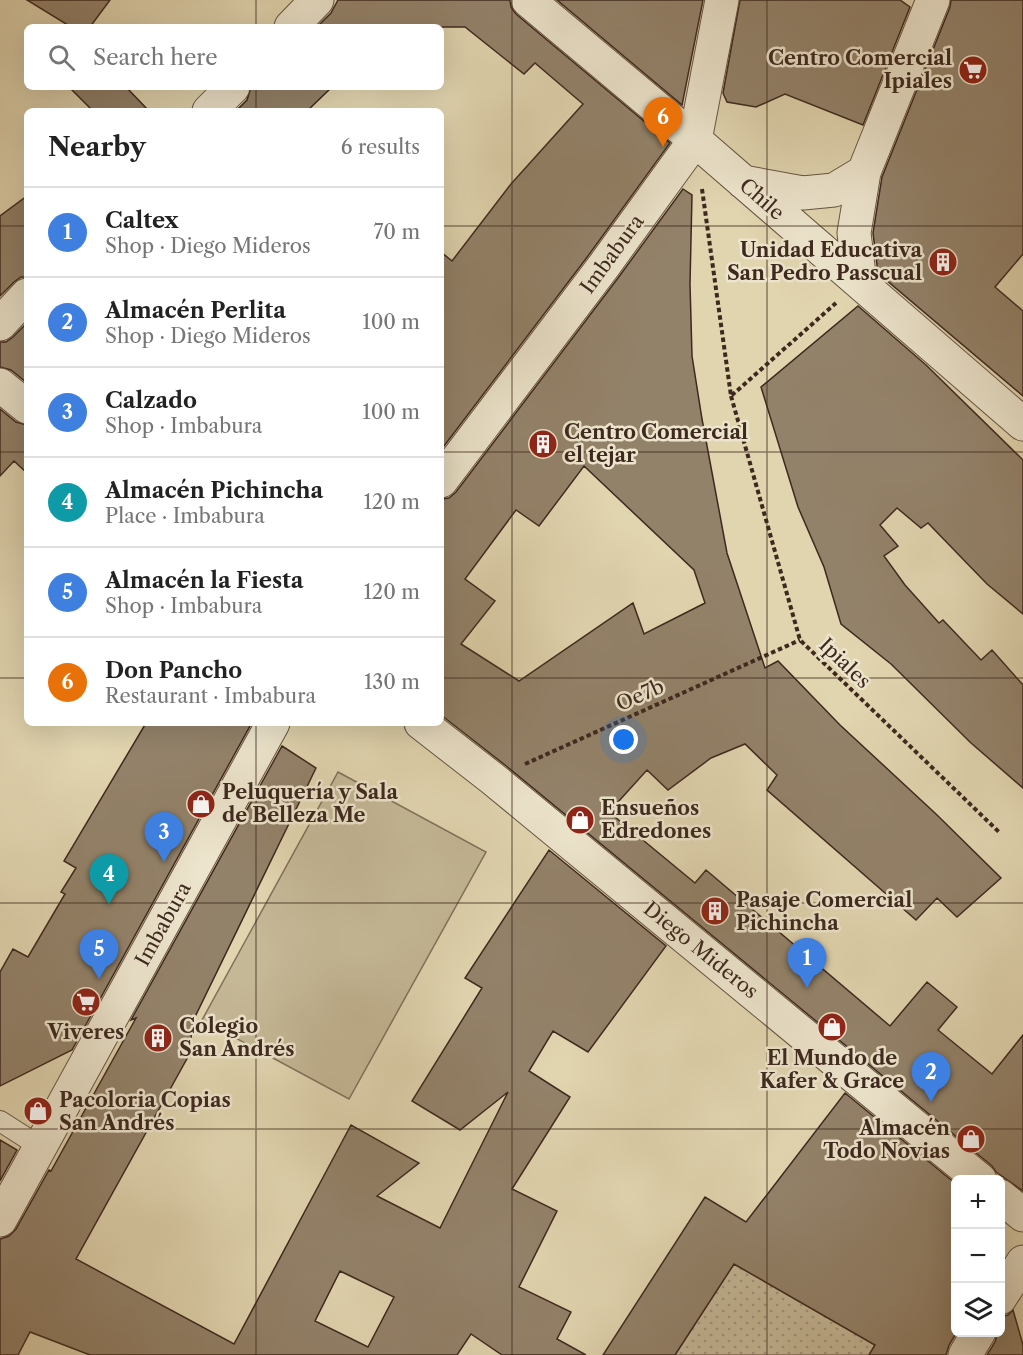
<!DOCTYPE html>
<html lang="en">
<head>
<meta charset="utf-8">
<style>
	body { margin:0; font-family:"Libre Caslon Text",serif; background:#f6f6f6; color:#222 }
	.controls { position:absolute; right:18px; bottom:18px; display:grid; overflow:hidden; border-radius:9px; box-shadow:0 6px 24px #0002 }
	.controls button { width:54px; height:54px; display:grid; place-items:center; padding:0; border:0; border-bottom:2px solid #e0e0e0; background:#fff; color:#222; font:30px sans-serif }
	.you { position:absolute; left:624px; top:740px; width:21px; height:21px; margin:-15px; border:4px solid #fff; border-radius:50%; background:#1a73e8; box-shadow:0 0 0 9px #1a73e833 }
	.badge { display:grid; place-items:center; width:39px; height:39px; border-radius:50%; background:#8f2418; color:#fff; font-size:20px; font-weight:700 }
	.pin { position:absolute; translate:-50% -50px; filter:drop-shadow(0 2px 3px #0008) }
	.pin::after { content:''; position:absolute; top:32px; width:21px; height:18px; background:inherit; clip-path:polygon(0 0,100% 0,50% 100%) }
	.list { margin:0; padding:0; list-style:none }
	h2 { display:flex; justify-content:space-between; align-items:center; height:78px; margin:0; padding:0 24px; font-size:26px }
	h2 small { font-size:20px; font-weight:400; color:#767676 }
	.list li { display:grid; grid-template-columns:39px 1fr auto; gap:18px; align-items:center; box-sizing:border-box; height:90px; padding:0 24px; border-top:2px solid #e0e0e0 }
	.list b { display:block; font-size:22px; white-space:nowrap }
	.list p { margin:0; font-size:20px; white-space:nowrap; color:#767676 }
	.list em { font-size:20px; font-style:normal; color:#767676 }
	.icon { flex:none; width:33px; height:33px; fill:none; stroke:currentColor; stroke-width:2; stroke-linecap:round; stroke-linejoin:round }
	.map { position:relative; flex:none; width:1023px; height:1355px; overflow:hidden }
	.search { position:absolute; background:#fff; box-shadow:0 6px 24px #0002; left:24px; top:24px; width:420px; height:66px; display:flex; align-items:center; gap:15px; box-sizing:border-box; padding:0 21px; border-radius:9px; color:#767676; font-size:22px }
	.panel { position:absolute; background:#fff; box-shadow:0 6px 24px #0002; left:24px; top:108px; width:420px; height:618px; border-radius:9px }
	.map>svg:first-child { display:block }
</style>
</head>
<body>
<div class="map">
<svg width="1023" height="1355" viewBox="0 0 1023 1355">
	<defs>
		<pattern id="park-dots" width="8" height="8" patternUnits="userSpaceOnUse" patternTransform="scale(1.5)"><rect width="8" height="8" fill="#c5b897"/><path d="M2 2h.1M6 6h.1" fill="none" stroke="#a1967b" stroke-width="1.8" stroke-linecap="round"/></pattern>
	</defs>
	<rect width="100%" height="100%" fill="#e1d5b0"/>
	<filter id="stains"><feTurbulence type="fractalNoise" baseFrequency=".00333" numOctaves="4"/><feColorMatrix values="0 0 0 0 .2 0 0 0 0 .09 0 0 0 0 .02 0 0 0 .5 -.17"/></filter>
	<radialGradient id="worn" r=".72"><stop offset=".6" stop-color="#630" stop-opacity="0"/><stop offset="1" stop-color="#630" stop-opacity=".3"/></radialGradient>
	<path fill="url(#park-dots)" stroke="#82705b" stroke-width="1.5" d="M734 1264 875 1345 869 1355H675Z"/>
	<path fill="#c5b897" stroke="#82705b" stroke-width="1.5" d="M338 772 486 852 349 1099 202 1020Z"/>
	<path fill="#93826a" stroke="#3e291f" stroke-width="1.5" fill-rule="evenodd" d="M27 0H110L90 27H71Z
		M338 0H510L511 7 516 14 670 143 588 256 441 450V252L452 261 511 184 583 104 535 63 524 74 465 27H317L331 13Z
		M557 0H703L682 105Z
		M740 0H900L910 7 863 125 785 94 756 107 727 102 723 93Z
		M951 0H1023V254L995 287 1023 311V396L878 273 873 233 882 177 950 7Z
		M69 87H126L149 111H93Z
		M251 87H332L307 111H236L247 100Z
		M683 189 692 195 690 284 692 356 702 419 727 553 765 668 778 661 840 725 936 814 1001 878 957 917 937 898 916 920 767 790 777 775 745 744 711 758 668 790 647 770 609 812 695 883 706 870 890 1026 927 982 957 1007 938 1030 992 1074 1023 1035V1191L996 1172 992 1166 505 765 441 715V499L449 498 456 492 618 278ZM584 466 694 570 705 603 644 634 633 603 519 681 461 644 495 601 465 579 516 510 539 526Z
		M27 196V277H21L14 282 0 296V216Z
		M858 306 926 365 1023 460V614L987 584 928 523 921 528 897 508 880 525 898 546 884 556 905 585 939 623 943 620 981 660 992 650 1023 685V788L971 743 891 664 841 624 824 567 798 507 761 387Z
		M27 323V383L11 370 0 367V342H6L13 337Z
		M0 409 16 422 27 425V473L14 461 0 476Z
		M146 723H245L250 726 72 1050 0 1086V972L13 949 28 957 65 894 61 892 76 868 64 861Z
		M282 746 316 768 193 1021 189 1055 76 1259 234 1344 351 1125 419 1163 377 1196 440 1228 508 1092 460 1130 412 1101 482 988 465 978 549 850 666 946 588 1052 553 1031 529 1071 570 1097 512 1189 557 1211 519 1287 571 1312 557 1339 586 1355H502L471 1334 457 1355H90L30 1332 18 1355H0V1239L9 1236 16 1229 49 1170 51 1171 136 1018 131 1020ZM340 1271 394 1297 368 1347 315 1321Z
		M845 1093 956 1184 957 1332 949 1345 946 1355H869L875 1345 734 1264 675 1355H603L705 1197 746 1222Z
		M0 1140 17 1150 0 1181Z
		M1013 1310 1023 1345V1355H987L995 1342 998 1332H1000V1317L1008 1315Z"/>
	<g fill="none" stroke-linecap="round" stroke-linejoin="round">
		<g stroke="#675443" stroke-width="22">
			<path id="lane" d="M0 1121 39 1146"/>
		</g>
		<g stroke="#675443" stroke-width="35">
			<path id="street" d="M528 0 695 140 1023 424
				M291 27 317 0
				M209 111 233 87
				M743 182 803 193 834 190 864 172
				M860 283 854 233 864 172 933 0
				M0 324 27 295
				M0 385 27 407
				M441 481 603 267 695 140 722 0
				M421 723 493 779 980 1180
				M1000 1196 1023 1215
				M0 1220 273 723
				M1000 1298 1023 1262
				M965 1355 979 1332"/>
		</g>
		<path stroke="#3e291f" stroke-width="4" stroke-dasharray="4.5 3" stroke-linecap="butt" d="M702 189 731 396 836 303
			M731 396 800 640 1000 833
			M525 764 800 640"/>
		<use href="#lane" stroke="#ece4cc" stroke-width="20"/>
		<use href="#street" stroke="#ece4cc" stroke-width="33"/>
	</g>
	<path fill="none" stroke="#3e291f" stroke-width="1.5" stroke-opacity="0.55" d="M256 0V27M512 0V1355M767 0V1355M256 87V111M0 226H27M441 226H1023M0 452H27M441 452H1023M0 678H27M441 678H1023M256 723V1355M0 903H1023M0 1129H1023"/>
	<defs>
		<g id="supermarket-disc" transform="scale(1.5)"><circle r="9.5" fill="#8f2418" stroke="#ece4cc"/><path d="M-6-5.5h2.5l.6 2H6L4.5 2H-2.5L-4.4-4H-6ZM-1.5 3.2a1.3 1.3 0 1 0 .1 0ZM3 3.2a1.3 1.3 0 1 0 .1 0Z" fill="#fff"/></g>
		<g id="building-disc" transform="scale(1.5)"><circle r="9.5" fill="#8f2418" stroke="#ece4cc"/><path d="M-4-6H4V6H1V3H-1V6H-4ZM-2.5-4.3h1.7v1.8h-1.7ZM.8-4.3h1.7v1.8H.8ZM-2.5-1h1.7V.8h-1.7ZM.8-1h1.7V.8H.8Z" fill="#fff"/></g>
		<g id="shop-disc" transform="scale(1.5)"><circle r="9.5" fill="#8f2418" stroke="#ece4cc"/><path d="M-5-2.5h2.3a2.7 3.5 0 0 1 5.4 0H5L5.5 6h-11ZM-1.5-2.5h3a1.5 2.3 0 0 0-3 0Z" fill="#fff"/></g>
	</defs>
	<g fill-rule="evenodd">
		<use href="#supermarket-disc" x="973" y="70"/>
		<use href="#building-disc" x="943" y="262"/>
		<use href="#building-disc" x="543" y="444"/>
		<use href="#shop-disc" x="201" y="804"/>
		<use href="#shop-disc" x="580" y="820"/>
		<use href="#building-disc" x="715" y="911"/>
		<use href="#supermarket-disc" x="86" y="1002"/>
		<use href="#shop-disc" x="832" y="1027"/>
		<use href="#building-disc" x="158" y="1038"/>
		<use href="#shop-disc" x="38" y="1111"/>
		<use href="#shop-disc" x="971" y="1139"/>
	</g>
	<g text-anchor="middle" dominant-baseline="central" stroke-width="5" stroke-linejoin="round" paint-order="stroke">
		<g font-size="20" font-weight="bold" fill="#3e291f" stroke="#ece4cc" text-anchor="start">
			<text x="952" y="58" text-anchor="end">Centro Comercial<tspan x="952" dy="23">Ipiales</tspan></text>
			<text x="922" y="250" text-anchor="end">Unidad Educativa<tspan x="922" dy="23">San Pedro Passcual</tspan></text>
			<text x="564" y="432">Centro Comercial<tspan x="564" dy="23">el tejar</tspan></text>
			<text x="222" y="792">Peluquería y Sala<tspan x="222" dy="23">de Belleza Me</tspan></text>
			<text x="601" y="808">Ensueños<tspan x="601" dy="23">Edredones</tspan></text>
			<text x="736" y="900">Pasaje Comercial<tspan x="736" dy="23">Pichincha</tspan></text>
			<text x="179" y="1026">Colegio<tspan x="179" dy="23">San Andrés</tspan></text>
			<text x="86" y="1032" text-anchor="middle">Viveres</text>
			<text x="832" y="1058" text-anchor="middle">El Mundo de<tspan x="832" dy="23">Kafer &amp; Grace</tspan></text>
			<text x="59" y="1100">Pacoloria Copias<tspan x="59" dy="23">San Andrés</tspan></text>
			<text x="950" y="1128" text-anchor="end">Almacén<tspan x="950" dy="23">Todo Novias</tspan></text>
		</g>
		<g font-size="20" fill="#3e291f" stroke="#ece4cc">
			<text transform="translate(762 199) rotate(41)">Chile</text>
			<text transform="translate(612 254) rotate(-54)">Imbabura</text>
			<text transform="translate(845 663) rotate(44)">Ipiales</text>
			<text transform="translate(640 695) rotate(-24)">Oe7b</text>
			<text transform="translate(163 924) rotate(-61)">Imbabura</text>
			<text transform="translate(701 950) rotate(39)">Diego Mideros</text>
		</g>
	</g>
	<rect width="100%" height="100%" filter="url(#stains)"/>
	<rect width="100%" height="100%" fill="url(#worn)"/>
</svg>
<div class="controls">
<button>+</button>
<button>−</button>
<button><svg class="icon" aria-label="layers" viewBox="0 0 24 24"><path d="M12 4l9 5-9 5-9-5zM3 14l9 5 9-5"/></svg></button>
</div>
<div class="you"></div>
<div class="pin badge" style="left:807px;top:988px;background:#3f7fe0">1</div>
<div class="pin badge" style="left:931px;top:1102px;background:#3f7fe0">2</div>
<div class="pin badge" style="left:164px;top:862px;background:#3f7fe0">3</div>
<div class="pin badge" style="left:109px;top:904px;background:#0f9aa8">4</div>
<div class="pin badge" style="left:99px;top:979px;background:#3f7fe0">5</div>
<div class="pin badge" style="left:663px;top:147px;background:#e8710a">6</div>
<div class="search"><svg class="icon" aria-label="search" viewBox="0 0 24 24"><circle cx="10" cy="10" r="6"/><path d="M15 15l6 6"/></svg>Search here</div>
<section class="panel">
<h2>Nearby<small>6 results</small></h2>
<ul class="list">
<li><span class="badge" style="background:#3f7fe0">1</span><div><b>Caltex</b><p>Shop · Diego Mideros</p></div><em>70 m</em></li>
<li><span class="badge" style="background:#3f7fe0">2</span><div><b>Almacén Perlita</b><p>Shop · Diego Mideros</p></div><em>100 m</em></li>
<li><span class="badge" style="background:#3f7fe0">3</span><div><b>Calzado</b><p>Shop · Imbabura</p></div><em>100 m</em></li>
<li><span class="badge" style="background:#0f9aa8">4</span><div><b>Almacén Pichincha</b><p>Place · Imbabura</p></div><em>120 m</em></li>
<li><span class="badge" style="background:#3f7fe0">5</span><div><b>Almacén la Fiesta</b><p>Shop · Imbabura</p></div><em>120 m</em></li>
<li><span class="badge" style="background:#e8710a">6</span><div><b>Don Pancho</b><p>Restaurant · Imbabura</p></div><em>130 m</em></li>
</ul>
</section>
</div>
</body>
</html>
